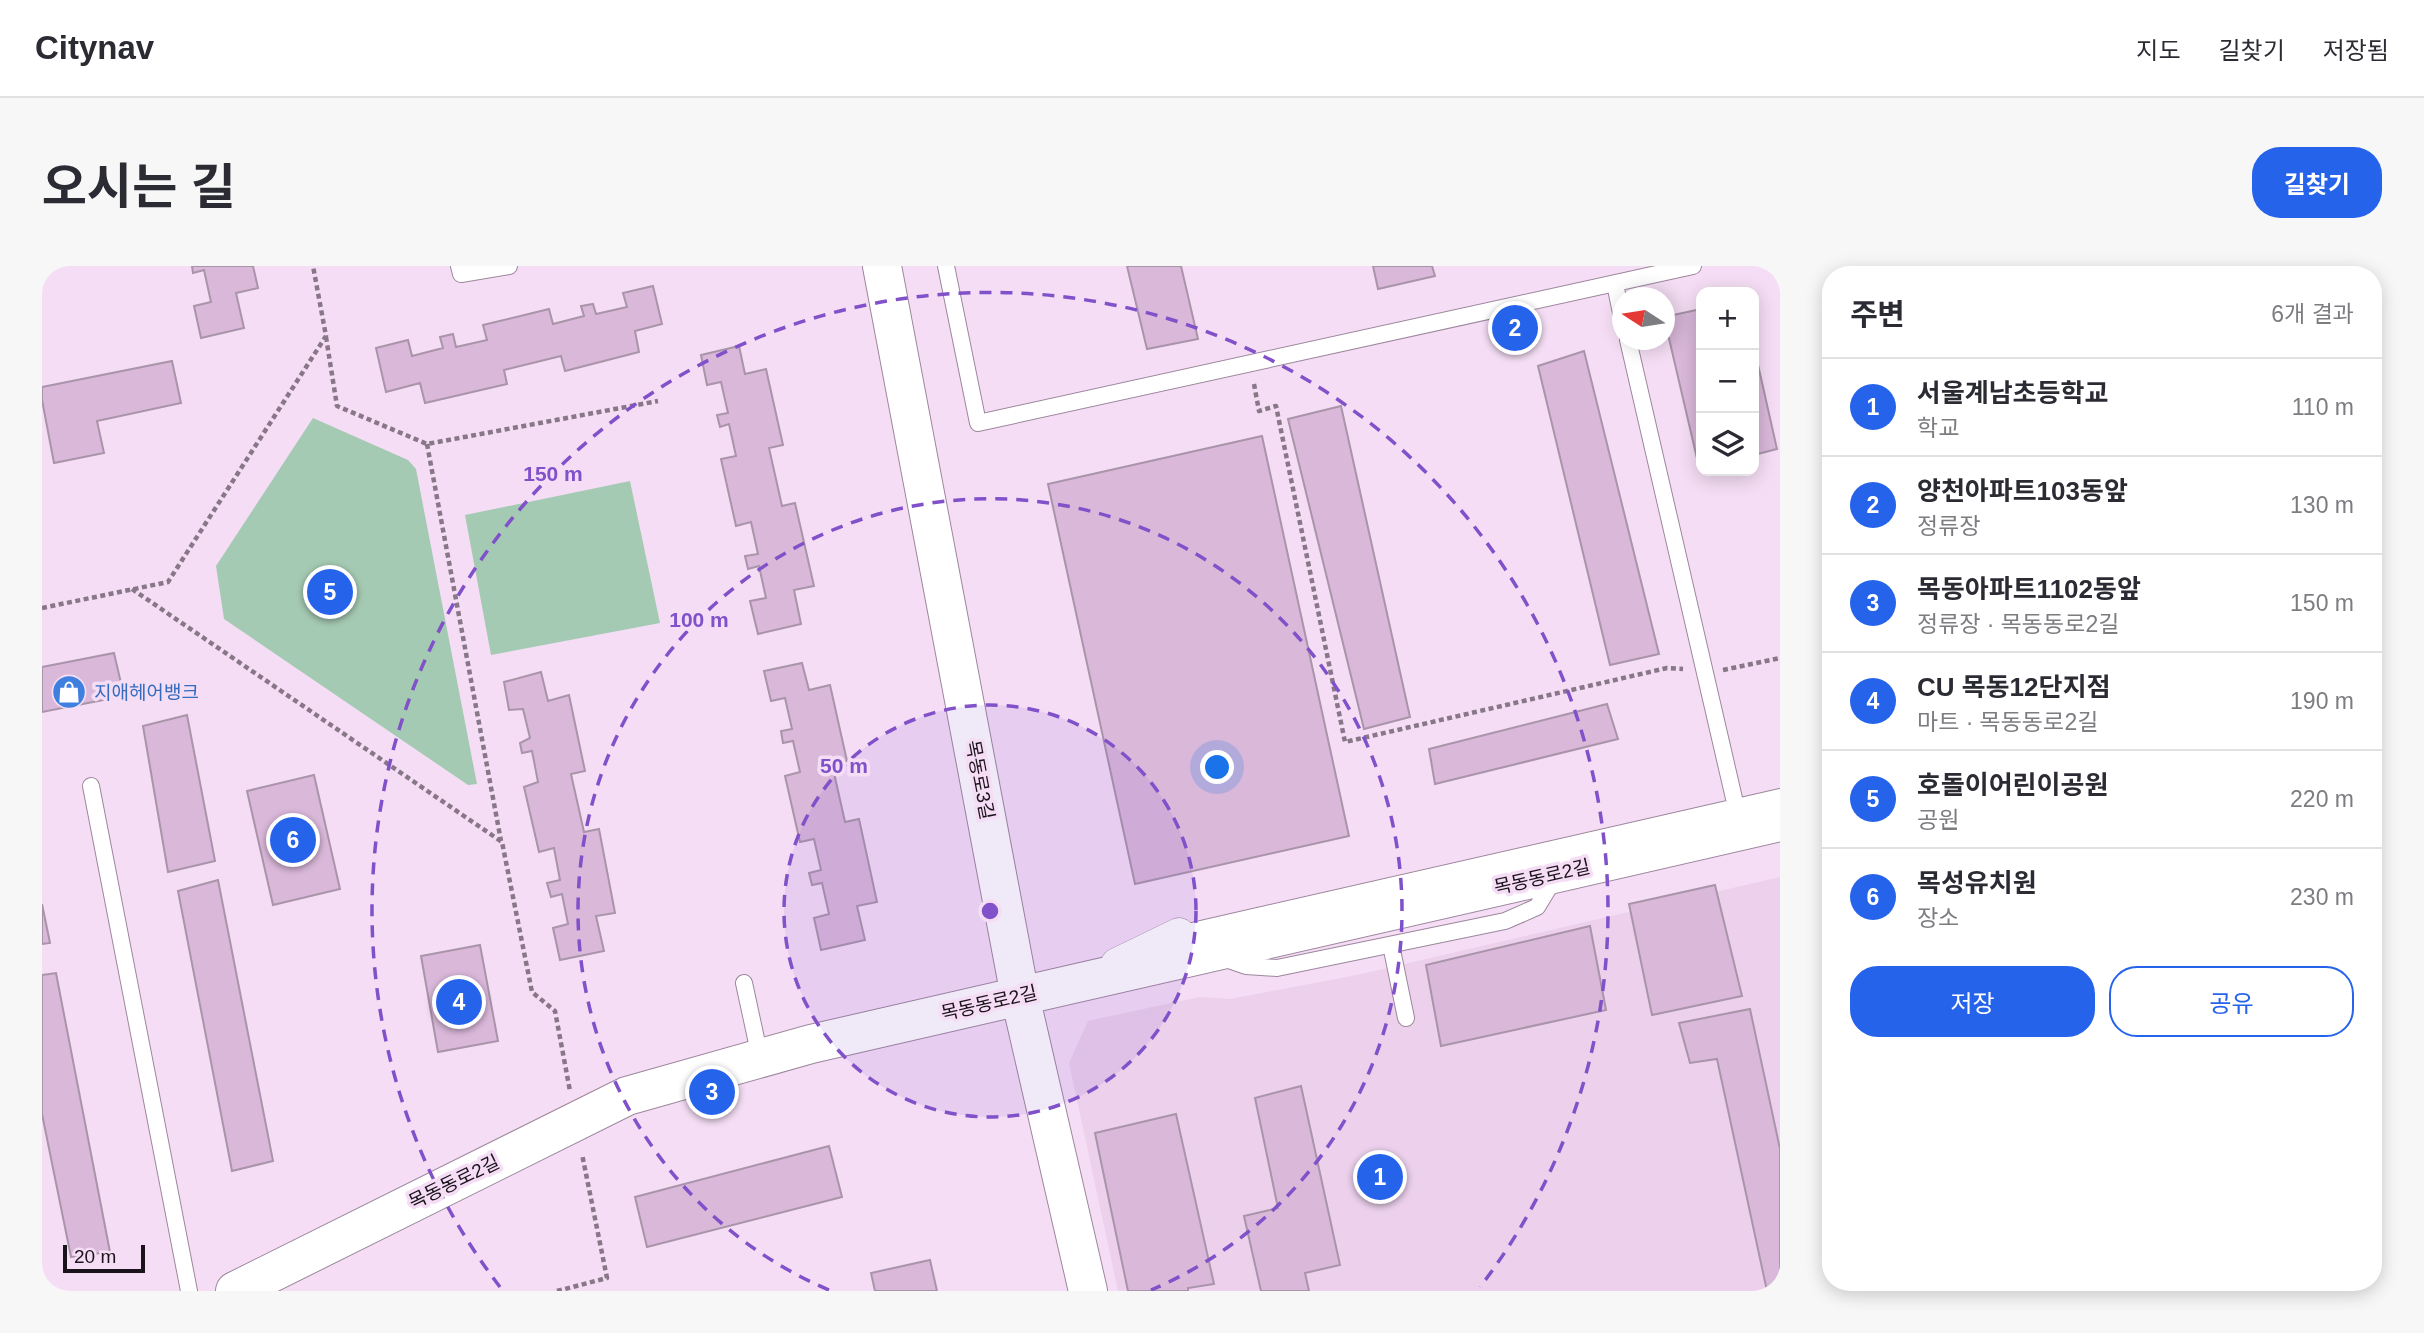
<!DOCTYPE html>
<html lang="ko">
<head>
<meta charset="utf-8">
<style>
	body { margin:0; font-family:Helvetica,"Noto Sans KR",sans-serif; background:#f7f7f7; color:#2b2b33 }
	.controls { position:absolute; right:21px; top:21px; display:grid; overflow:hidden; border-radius:14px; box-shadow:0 4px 18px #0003 }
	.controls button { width:63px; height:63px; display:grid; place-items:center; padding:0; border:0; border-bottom:2px solid #e1e1e2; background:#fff; color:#2b2b33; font:35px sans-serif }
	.compass { position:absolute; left:1570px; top:21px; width:63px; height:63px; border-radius:50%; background:#fff; box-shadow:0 4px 18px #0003; rotate:282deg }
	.scale { position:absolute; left:21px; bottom:18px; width:82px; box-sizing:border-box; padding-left:7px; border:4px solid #1b131b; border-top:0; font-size:19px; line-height:24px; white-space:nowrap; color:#1b131b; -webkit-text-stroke:5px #f5def5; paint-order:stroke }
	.you { position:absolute; left:1176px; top:502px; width:24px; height:24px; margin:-18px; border:5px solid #fff; border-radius:50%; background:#1a73e8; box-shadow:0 0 0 10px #1a73e833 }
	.badge { display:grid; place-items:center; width:46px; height:46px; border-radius:50%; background:#2563eb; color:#fff; font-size:23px; font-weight:700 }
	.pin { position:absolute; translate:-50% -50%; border:4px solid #fff; box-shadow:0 2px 7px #0006 }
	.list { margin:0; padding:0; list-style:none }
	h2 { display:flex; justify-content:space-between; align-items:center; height:91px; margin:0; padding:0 28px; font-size:30px }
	h2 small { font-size:23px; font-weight:400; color:#7c7c81 }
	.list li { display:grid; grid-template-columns:46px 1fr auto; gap:21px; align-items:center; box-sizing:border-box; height:98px; padding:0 28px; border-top:2px solid #e1e1e2 }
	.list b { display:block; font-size:26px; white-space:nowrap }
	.list p { margin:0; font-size:23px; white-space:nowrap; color:#7c7c81 }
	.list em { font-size:23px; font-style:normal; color:#7c7c81 }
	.actions { display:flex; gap:14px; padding:21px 28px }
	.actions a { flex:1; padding:16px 0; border:2px solid #2563eb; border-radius:28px; text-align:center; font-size:24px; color:#2563eb }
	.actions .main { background:#2563eb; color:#fff }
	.icon { flex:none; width:38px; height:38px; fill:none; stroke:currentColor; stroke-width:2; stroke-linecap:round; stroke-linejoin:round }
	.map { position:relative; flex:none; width:1738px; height:1025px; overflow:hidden; border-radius:28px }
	header { display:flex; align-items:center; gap:42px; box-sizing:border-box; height:98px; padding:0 35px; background:#fff; border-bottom:2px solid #e1e1e2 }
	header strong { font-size:33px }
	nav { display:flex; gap:38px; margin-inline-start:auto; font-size:24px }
	.intro { display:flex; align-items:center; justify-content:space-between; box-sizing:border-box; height:168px; padding:0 42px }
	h1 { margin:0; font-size:49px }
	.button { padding:18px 32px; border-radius:28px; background:#2563eb; color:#fff; font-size:24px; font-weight:700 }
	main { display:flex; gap:42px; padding:0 42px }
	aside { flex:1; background:#fff; border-radius:28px; box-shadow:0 4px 18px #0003 }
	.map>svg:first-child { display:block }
</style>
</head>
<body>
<header>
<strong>Citynav</strong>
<nav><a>지도</a><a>길찾기</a><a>저장됨</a></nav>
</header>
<div class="intro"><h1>오시는 길</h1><a class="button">길찾기</a></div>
<main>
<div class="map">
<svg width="1738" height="1025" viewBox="0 0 1738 1025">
	<rect width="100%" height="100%" fill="#f5def5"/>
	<path fill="#ecd0ec" d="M1738 611V1025H1076L1027 797 1046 755 1157 731 1188 733 1315 709Z"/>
	<path fill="#a5cab3" d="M271 152 366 194 374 203 435 518 426 519 182 353 174 300Z
		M588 215 618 357 449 389 423 249Z"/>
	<path fill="#dab8da" stroke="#a994a9" stroke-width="2" d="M150 0H211L216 22 194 27 202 62 159 72 152 40 169 36 162 4 151 7Z
		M1085 0H1139L1156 73 1105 83Z
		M1331 0H1390L1393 10 1336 23Z
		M611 20 620 58 593 65 597 86 523 105 519 90 462 104 465 118 383 137 378 117 344 126 334 82 366 74 370 90 401 82 398 71 411 68 414 81 445 74 441 59 507 43 511 58 542 50 539 40 551 38 554 48 585 41 581 27Z
		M1659 43V201H1657L1622 51Z
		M697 80 703 108 724 103 741 179 727 182 740 240 753 237 772 320 752 324 759 358 716 368 708 335 724 332 717 300 706 303 703 290 716 288 709 256 694 260 679 193 694 190 687 158 678 161 675 149 686 147 679 116 665 119 659 89Z
		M1712 81 1735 183 1712 189Z
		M1542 85 1617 388 1568 399 1496 100Z
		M130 95 139 137 55 155 62 187 12 197 0 134V121Z
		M1299 140 1368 451 1322 463 1246 153Z
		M1220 170 1307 570 1093 618 1006 218Z
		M72 387 82 430 0 446V401Z
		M760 397 767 424 788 419 805 495 790 498 803 556 817 553 835 636 815 640 823 674 779 684 772 652 787 648 780 617 770 619 767 607 779 604 772 573 758 576 743 510 758 506 751 475 741 477 739 465 750 463 743 432 729 435 722 405Z
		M499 406 506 435 527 429 543 505 529 508 542 566 557 563 573 647 554 650 562 685 518 694 511 662 526 658 520 628 509 631 505 617 518 614 512 582 497 586 482 521 496 516 490 485 480 487 478 477 488 472 481 443 467 444 462 416Z
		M1565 438 1576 473 1393 518 1387 483Z
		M145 449 173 595 126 606 101 460Z
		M272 509 298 623 231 639 205 525Z
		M176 614 231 895 190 905 136 625Z
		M1673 619 1700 730 1610 749 1587 638Z
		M0 638 8 677 0 678Z
		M1548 660 1564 744 1399 780 1384 699Z
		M438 679 456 775 396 786 379 690Z
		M14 707 68 986 29 991 0 848V709Z
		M1708 743 1738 883V1025H1725L1675 793 1648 797 1637 757Z
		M1259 820 1298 999 1263 1007 1267 1025H1219L1202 950 1236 942 1213 832Z
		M1134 848 1172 1018 1146 1022V1025H1086L1053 867Z
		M787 880 800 931 605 981 593 931Z
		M888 994 895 1025H833L829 1007Z"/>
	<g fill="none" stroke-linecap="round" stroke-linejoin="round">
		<g stroke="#9c879c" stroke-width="18">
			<path id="lane" d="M417 0 419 8 467 0
				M904 0 936 157 1651 0
				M1573 18 1580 52
				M1586 74 1694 541
				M49 520 147 1025
				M1137 668 1738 531
				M1349 679 1364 752
				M1181 692 1204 700 1235 702 1463 655 1495 641 1512 613
				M702 717 718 791"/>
		</g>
		<g stroke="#9c879c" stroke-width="33">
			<path id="street" d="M1075 698 1137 668"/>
		</g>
		<g stroke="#9c879c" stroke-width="40">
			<path id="secondary" d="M840 0 978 730 1046 1025
				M193 1025 585 830 769 778 1738 556"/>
		</g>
		<path stroke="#877787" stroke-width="4.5" stroke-dasharray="5 3.5" stroke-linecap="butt" d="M284 71 295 140 385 178 616 135
			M1212 118 1217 145 1234 140 1303 476 1625 402 1641 403
			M385 178 459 575
			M90 323 460 576 490 726 513 745 528 825
			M0 342 126 316 284 70 271 0
			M1681 404 1738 392
			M515 1025 565 1012 540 888"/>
		<use href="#lane" stroke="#fff" stroke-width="16"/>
		<use href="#street" stroke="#fff" stroke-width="32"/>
		<use href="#secondary" stroke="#fff" stroke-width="38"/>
	</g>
	<circle cx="948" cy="645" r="206" fill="#8051c9" fill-opacity=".12"/>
	<g fill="none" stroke="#8051c9" stroke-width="3.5" stroke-dasharray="12 9">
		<circle cx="948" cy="645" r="206"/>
		<path d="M787 1024A412 412 0 1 1 1109 1024"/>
		<path d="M458 1021A618 618 0 1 1 1438 1021"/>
	</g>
	<defs>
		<g id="shop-disc" transform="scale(1.75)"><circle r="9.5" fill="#3f7fe0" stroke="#f5def5"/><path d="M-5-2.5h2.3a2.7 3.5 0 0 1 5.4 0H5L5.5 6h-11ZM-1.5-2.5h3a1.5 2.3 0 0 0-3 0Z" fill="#fff"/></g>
	</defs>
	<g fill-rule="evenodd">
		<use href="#shop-disc" x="27" y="426"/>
	</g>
	<g text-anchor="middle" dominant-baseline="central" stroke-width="7" stroke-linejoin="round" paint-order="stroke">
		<g font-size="19" fill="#366cbe" stroke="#f5def5" text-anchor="start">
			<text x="52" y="426">지애헤어뱅크</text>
		</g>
		<g font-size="19" fill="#1b131b" stroke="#f5def5">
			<text transform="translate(938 514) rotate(79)">목동로3길</text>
			<text transform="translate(1500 611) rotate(-13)">목동동로2길</text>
			<text transform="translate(947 737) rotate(-13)">목동동로2길</text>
			<text transform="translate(412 916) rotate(-26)">목동동로2길</text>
		</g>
	</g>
	<circle cx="948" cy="645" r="10" fill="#8051c9" stroke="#f5def5" stroke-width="3.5"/>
	<g font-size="21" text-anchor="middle" font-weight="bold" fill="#8051c9" stroke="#f5def5" stroke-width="7" stroke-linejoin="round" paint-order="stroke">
		<text x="511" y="215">150 m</text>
		<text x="657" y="361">100 m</text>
		<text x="802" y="507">50 m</text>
	</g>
</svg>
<div class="controls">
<button>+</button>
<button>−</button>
<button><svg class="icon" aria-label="layers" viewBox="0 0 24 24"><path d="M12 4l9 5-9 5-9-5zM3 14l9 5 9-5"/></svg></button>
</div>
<svg class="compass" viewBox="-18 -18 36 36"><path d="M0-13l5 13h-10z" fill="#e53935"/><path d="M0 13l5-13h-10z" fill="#7c7c81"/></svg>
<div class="scale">20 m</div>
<div class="you"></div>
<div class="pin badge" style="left:1338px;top:911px">1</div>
<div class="pin badge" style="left:1473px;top:62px">2</div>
<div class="pin badge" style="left:670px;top:826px">3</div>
<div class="pin badge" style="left:417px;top:736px">4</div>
<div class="pin badge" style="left:288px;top:326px">5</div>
<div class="pin badge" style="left:251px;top:574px">6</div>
</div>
<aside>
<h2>주변<small>6개 결과</small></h2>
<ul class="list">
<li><span class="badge">1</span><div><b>서울계남초등학교</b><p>학교</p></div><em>110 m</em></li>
<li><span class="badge">2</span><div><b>양천아파트103동앞</b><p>정류장</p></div><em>130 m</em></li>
<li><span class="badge">3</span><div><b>목동아파트1102동앞</b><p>정류장 · 목동동로2길</p></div><em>150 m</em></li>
<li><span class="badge">4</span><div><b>CU 목동12단지점</b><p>마트 · 목동동로2길</p></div><em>190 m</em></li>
<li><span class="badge">5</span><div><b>호돌이어린이공원</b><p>공원</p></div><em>220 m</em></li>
<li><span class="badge">6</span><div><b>목성유치원</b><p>장소</p></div><em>230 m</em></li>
</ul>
<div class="actions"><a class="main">저장</a><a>공유</a></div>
</aside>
</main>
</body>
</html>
